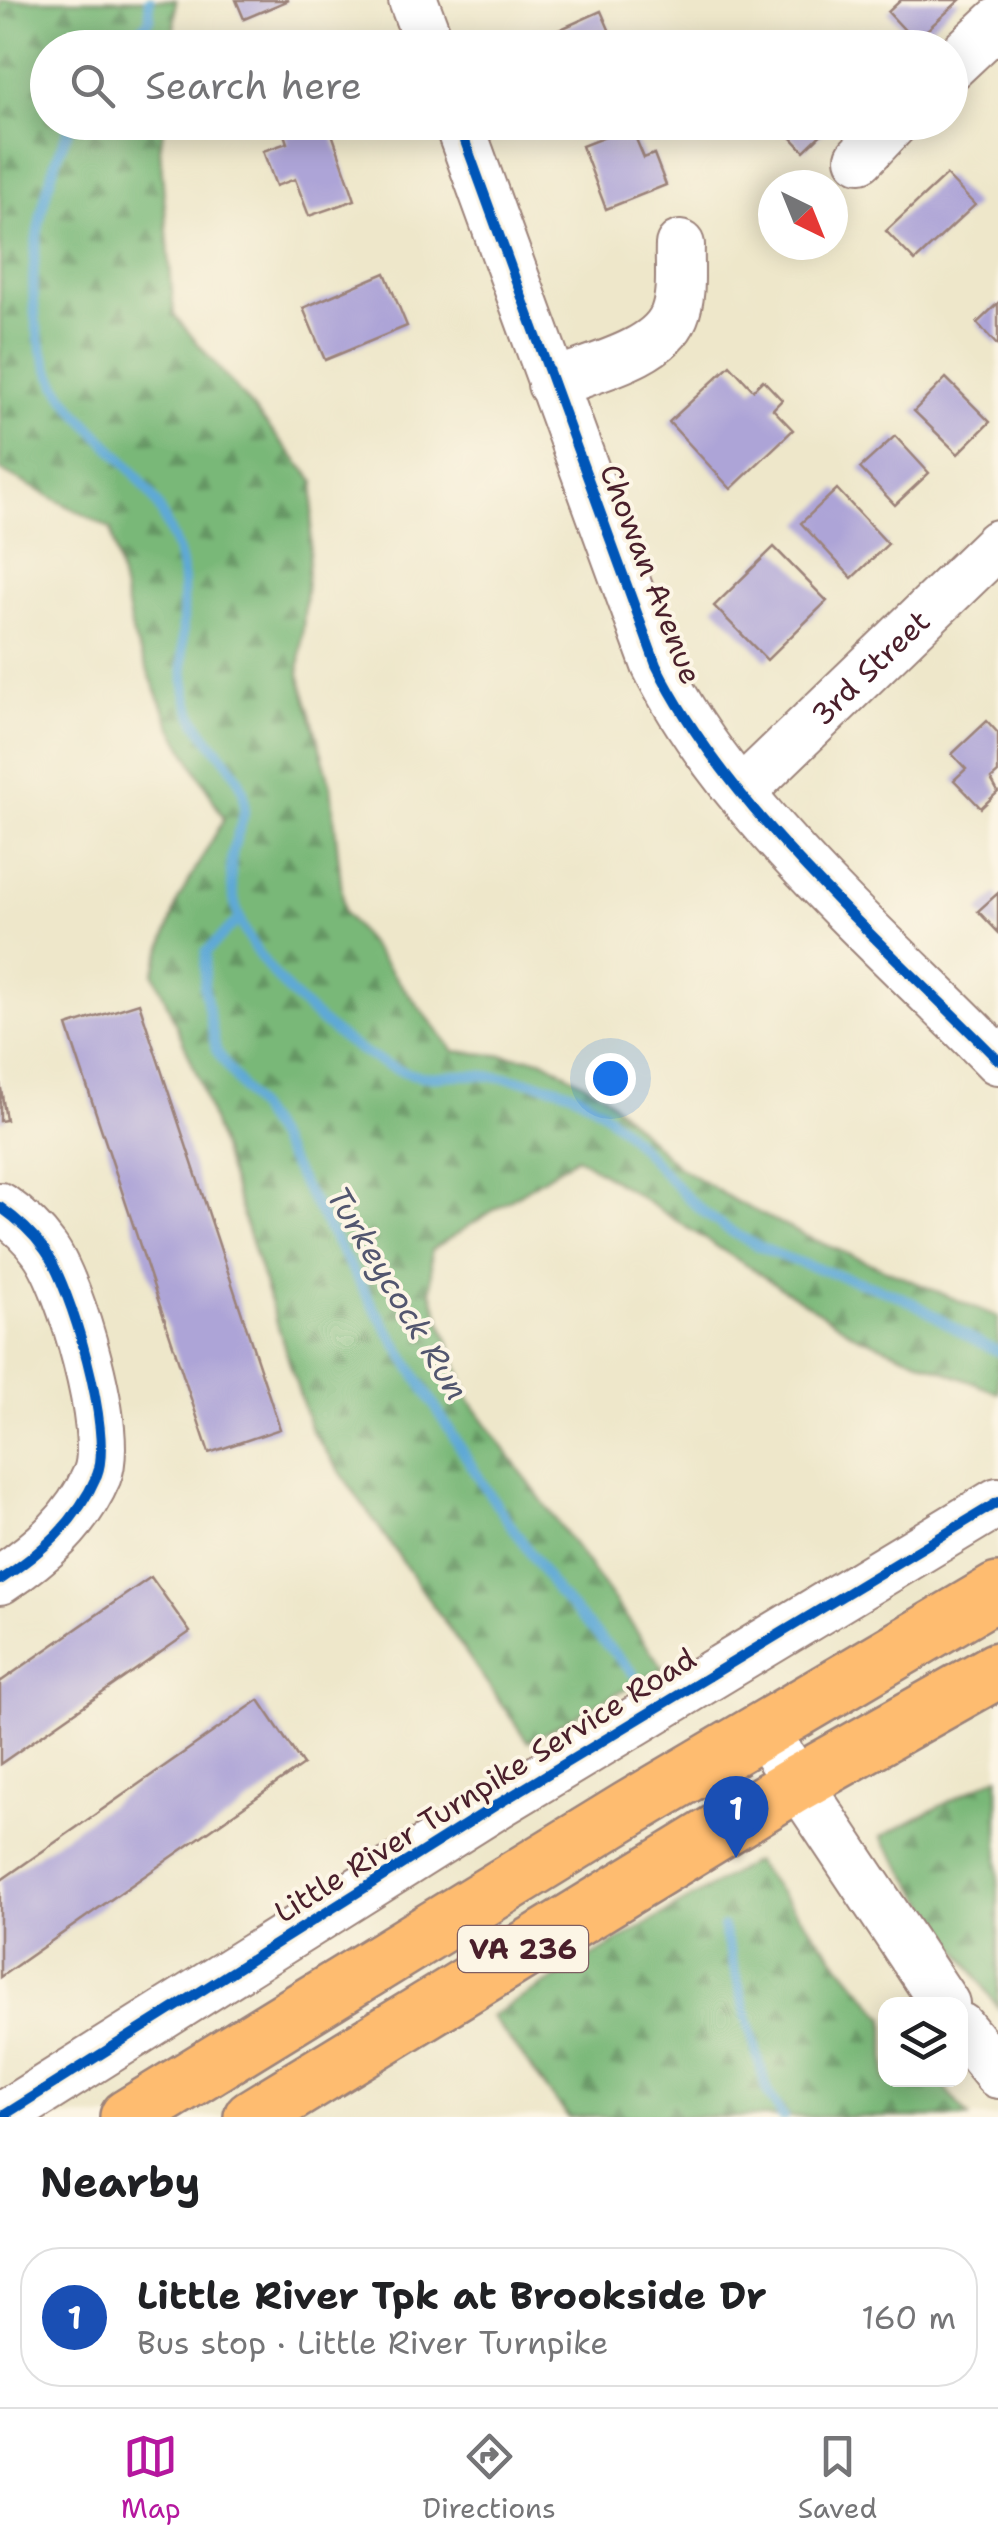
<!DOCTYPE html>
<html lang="en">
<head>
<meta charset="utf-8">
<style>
	body { margin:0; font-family:"Shantell Sans",sans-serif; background:#f6f6f6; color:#202124 }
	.controls { position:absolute; right:30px; bottom:30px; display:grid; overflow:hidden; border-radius:20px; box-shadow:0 5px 25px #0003 }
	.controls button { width:90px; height:90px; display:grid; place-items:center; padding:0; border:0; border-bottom:2px solid #e0e0e0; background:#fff; color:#202124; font:50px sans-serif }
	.compass { position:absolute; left:758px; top:170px; width:90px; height:90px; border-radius:50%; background:#fff; box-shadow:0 5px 25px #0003; rotate:137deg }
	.you { position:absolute; left:610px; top:1078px; width:35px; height:35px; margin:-25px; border:8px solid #fff; border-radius:50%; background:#1a73e8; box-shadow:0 0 0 15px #1a73e833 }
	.badge { display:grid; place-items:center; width:65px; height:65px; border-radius:50%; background:#b5179e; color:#fff; font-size:32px; font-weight:700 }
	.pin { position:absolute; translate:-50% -82px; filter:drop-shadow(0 2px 5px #0008) }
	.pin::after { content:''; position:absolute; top:52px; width:35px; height:30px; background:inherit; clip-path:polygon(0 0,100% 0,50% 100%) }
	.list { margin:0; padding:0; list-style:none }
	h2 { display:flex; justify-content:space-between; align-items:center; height:130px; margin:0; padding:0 40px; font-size:42px }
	h2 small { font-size:32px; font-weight:400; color:#757577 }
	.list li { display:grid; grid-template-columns:65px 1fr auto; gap:30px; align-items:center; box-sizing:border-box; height:140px; margin:0 20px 20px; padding:0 20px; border:2px solid #e0e0e0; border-radius:40px }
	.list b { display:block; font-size:38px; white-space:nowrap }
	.list p { margin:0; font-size:32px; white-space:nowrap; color:#757577 }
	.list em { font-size:32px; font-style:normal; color:#757577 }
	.icon { flex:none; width:55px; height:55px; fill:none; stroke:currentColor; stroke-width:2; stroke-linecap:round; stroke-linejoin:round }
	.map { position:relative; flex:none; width:998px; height:2117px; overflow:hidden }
	.search { position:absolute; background:#fff; box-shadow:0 5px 25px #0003; left:30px; right:30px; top:30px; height:110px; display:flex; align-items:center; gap:25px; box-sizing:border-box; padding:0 35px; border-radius:55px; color:#757577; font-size:38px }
	.sheet { height:290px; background:#fff }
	nav { display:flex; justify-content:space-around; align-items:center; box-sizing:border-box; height:140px; border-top:2px solid #e0e0e0; background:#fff; font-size:28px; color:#757577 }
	nav a { display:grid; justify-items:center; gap:5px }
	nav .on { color:#b5179e }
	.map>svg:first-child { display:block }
</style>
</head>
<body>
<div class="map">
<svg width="998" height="2117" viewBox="0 0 998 2117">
	<defs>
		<pattern id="forest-firs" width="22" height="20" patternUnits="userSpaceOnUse" patternTransform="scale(2.5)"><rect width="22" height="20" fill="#79b878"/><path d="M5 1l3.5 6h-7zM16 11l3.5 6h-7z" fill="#659563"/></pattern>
	</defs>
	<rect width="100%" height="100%" fill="#fcf5e5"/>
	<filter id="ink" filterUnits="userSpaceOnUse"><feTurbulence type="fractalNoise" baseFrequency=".01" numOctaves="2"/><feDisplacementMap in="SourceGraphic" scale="20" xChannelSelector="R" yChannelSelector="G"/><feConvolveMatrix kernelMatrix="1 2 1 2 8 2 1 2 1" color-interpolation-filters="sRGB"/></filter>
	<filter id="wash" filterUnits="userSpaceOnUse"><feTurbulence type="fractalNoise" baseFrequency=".0048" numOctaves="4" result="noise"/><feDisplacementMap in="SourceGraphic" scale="40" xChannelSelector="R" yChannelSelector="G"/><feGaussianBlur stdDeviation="2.25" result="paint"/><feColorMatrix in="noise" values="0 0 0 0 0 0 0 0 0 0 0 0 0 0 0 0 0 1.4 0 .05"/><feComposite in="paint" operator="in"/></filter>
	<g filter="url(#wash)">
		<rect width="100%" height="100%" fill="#eee7ca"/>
		<path fill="url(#forest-firs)" stroke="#626c52" stroke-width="2.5" d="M0 0H176L173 47 48 48V122L164 123 160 149 174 315 315 482 299 674 331 786 344 912 454 1051 541 1059 603 1094 676 1165 735 1201 810 1238 998 1317V1393L855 1335 577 1157 431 1250V1292L469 1400 663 1668 528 1742 311 1430 199 1079 154 973 178 900 224 819 171 726 133 636 111 529 0 470Z
			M998 1776V2008L881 1837Z
			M754 1861 885 2018 886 2080H938L969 2117H568L491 2016Z"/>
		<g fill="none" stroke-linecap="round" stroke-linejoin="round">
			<path stroke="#5ea9d6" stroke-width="10" d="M125 48 150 19 149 0
				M72 122C33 205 8 335 75 410 103 443 141 472 161 512 169 529 180 552 182 571 187 616 175 669 192 713 204 742 238 764 244 795 247 816 239 826 234 846 227 872 233 909 246 933 273 987 360 1066 421 1076 436 1078 452 1074 466 1075 494 1075 556 1083 579 1096 632 1125 663 1181 710 1217 765 1259 826 1269 889 1292 929 1307 959 1336 998 1351
				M240 918 206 952 204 986 216 1050 268 1124 370 1301 486 1489 557 1592 633 1673
				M723 1927 767 2091 783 2117"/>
		</g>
		<g id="blocks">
			<path fill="#ada4d7" d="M236 0H289L244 19Z
				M901 0H960L915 41 888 12Z
				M601 11 617 48H545L541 38Z
				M280 122H328L355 200 309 216 295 179 276 186 263 151 287 143Z
				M777 122H834L804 151Z
				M631 127 644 158 654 154 666 185 606 209 582 146Z
				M946 175 975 205 915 261 886 231Z
				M385 273 407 326 325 360 303 308Z
				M998 303V346L977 323Z
				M730 365 753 390 763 380 782 400 773 409 793 430 731 489 669 422Z
				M946 378 990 422 958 454 914 411Z
				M895 436 929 473 895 505 860 468Z
				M837 489 888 544 852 578 801 523Z
				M774 547 827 601 767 660 714 606Z
				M987 721 998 733V773L991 779 998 792 981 808 954 780 966 769 952 754Z
				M998 893V932L978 911Z
				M139 1003 280 1429 209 1453 67 1026Z
				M0 1082 6 1120 0 1121Z
				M151 1577 190 1632 0 1764V1682Z
				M259 1700 303 1765 0 1977V1881Z"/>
		</g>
	</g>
	<g filter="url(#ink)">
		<use href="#blocks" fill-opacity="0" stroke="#9c837a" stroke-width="2.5"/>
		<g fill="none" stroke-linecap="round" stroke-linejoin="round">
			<g stroke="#9c837a" stroke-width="52">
				<g id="minor">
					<path d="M413 0 431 48"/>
					<path d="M950 67 998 22"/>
					<path d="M458 122 656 665C729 812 883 942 998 1060"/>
					<path d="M860 158 894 122"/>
					<path d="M552 384C588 369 658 355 674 316 683 294 679 267 680 245"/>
					<path id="s1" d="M742 791 998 544"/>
					<path d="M0 1207C17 1219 32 1232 44 1249 71 1285 114 1434 97 1475 77 1522 41 1553 0 1580"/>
					<path d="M762 1729 945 2004"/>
					<path d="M960 2027 998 2074"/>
					<path d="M1 2117 498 1804 998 1502"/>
				</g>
			</g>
			<g stroke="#9c837a" stroke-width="60">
				<path id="major" d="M128 2117 629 1809 998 1591
					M252 2117 796 1784 998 1670"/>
			</g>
			<use href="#minor" stroke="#fff" stroke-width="48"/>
			<use href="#major" stroke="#febc70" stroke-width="55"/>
			<g stroke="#fcf5e5" stroke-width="16">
				<path id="cycleway" d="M458 122 656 665C729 812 883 942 998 1060
					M0 1207C17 1219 32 1232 44 1249 71 1285 114 1434 97 1475 77 1522 41 1553 0 1580
					M1 2117 498 1804 998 1502"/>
			</g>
			<use href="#cycleway" stroke="#0057b8" stroke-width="10"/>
		</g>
	</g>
	<g text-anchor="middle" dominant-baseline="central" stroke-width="8" stroke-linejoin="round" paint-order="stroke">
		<rect fill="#fcf5e5" stroke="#7f5f63" stroke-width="2.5" x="458" y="1926" width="130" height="46" rx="8"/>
		<g font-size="28" font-weight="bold" fill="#4a1f2b">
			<text x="523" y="1949">VA 236</text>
		</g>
		<g font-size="30" fill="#4a1f2b" stroke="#fcf5e5">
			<text transform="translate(651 574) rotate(69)">Chowan Avenue</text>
			<text stroke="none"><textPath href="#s1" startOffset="178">3rd Street</textPath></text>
			<text transform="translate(485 1785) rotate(-32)">Little River Turnpike Service Road</text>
		</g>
		<g font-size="32" font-style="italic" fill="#52566f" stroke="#fcf5e5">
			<text transform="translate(398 1293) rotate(59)">Turkeycock Run</text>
		</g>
	</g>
</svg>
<div class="controls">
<button><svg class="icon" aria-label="layers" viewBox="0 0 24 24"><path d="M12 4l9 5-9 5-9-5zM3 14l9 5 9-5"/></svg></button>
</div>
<svg class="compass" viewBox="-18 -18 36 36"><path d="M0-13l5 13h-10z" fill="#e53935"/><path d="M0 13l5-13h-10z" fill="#757577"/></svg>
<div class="you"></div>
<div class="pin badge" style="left:736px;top:1858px;background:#1a4fb4">1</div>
<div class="search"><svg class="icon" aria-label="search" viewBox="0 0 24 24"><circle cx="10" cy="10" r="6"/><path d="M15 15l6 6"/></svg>Search here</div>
</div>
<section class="sheet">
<h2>Nearby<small></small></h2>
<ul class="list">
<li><span class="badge" style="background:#1a4fb4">1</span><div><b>Little River Tpk at Brookside Dr</b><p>Bus stop · Little River Turnpike</p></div><em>160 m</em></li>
</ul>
</section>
<nav>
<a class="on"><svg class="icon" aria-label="map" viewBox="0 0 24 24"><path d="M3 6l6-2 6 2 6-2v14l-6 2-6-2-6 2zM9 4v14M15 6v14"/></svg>Map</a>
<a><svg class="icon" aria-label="directions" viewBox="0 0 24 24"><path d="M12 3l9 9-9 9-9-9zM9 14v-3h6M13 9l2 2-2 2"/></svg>Directions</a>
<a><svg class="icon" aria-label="saved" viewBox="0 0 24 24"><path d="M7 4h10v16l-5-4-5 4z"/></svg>Saved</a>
</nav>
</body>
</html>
